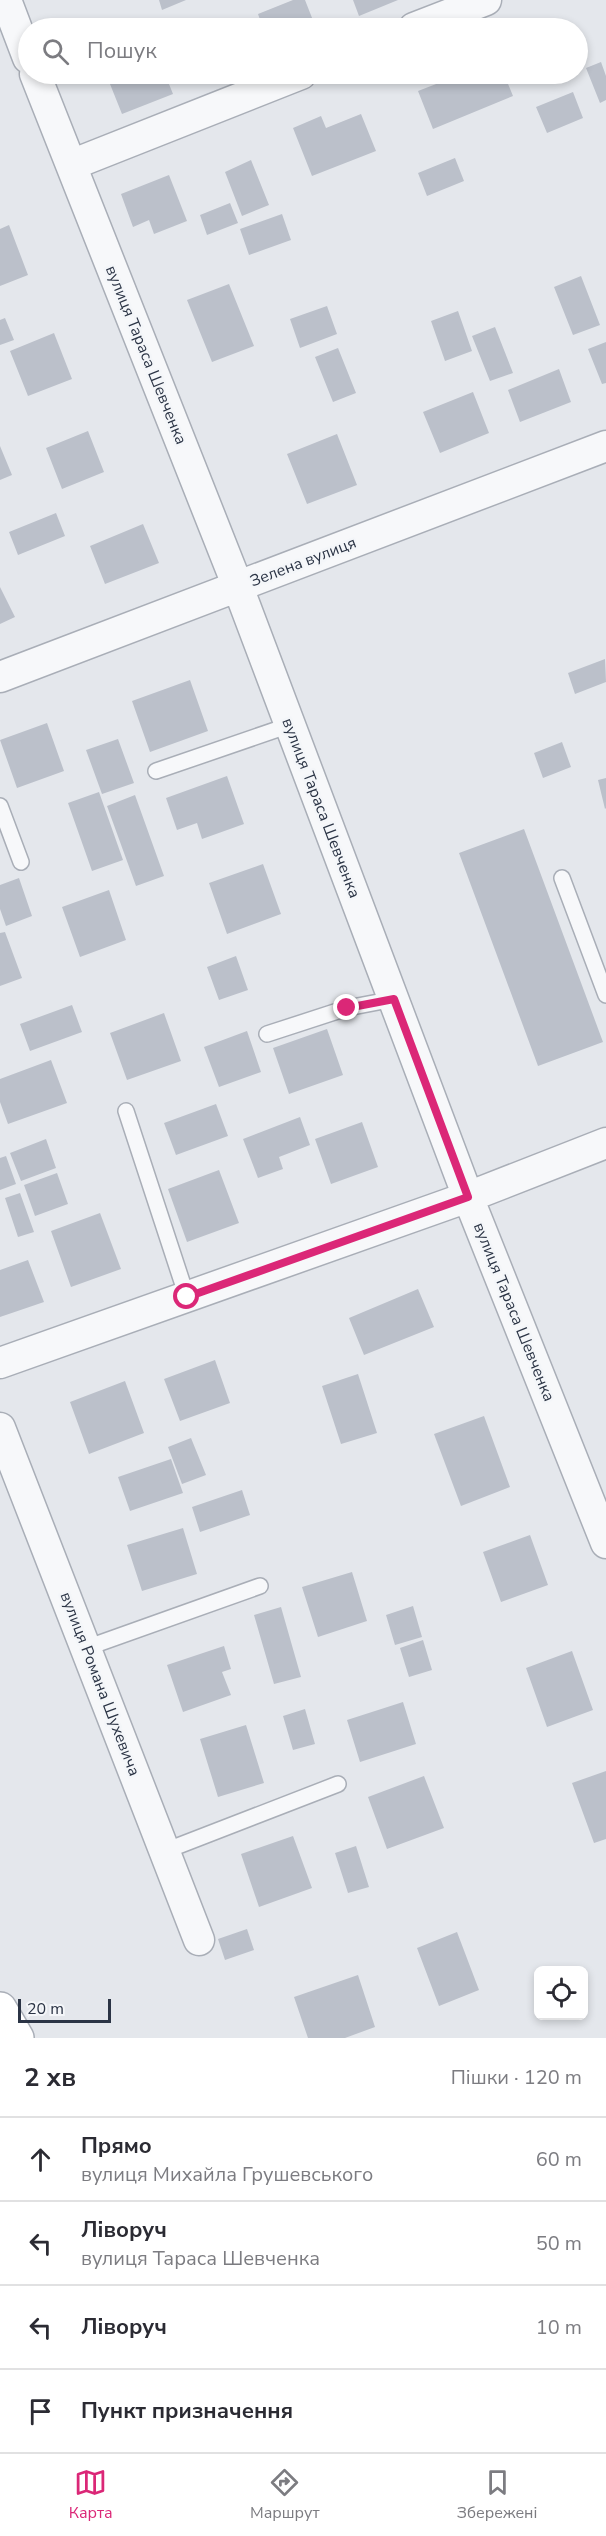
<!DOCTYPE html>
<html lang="uk">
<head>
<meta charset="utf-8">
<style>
	body { margin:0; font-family:"Nunito Sans",sans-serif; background:#f7f7f7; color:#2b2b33 }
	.controls { position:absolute; right:18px; bottom:18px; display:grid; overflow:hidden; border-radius:9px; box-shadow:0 3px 9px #0003 }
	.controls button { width:54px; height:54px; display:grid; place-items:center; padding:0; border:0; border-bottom:2px solid #e1e1e2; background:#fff; color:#2b2b33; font:30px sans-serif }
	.scale { position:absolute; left:18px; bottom:15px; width:93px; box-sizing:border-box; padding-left:6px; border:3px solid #2b3445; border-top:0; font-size:16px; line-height:21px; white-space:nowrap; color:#2b3445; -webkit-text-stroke:4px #f4f6f9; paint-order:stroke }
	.stop { position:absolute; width:18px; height:18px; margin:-14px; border:4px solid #db2777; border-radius:50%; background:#fff }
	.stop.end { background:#db2777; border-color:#fff; box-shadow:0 2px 6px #0008 }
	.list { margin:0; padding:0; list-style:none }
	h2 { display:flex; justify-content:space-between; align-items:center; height:78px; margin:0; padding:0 24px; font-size:26px }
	h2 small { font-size:20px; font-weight:400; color:#7c7c81 }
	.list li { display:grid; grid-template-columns:39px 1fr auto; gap:18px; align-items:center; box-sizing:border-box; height:84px; padding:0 24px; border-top:2px solid #e1e1e2 }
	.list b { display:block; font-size:22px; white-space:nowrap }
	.list p { margin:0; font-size:20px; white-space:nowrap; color:#7c7c81 }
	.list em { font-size:20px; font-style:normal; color:#7c7c81 }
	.icon { flex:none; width:33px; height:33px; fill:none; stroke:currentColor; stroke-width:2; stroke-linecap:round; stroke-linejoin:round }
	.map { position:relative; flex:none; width:606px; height:2038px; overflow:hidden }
	.search { position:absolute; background:#fff; box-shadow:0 3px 9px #0003; left:18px; right:18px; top:18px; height:66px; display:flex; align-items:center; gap:15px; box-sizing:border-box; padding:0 21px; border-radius:33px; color:#7c7c81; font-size:22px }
	.sheet { height:414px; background:#fff }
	nav { display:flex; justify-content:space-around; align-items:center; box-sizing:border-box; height:84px; border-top:2px solid #e1e1e2; background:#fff; font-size:16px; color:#7c7c81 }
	nav a { display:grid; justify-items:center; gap:3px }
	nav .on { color:#db2777 }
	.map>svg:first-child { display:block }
</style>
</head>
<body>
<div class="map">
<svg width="606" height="2038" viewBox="0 0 606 2038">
	<rect width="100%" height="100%" fill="#e4e7ec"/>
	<path fill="#bbc0ca" d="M159 0H186L162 10Z
		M293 0H305L316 28H263L258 14Z
		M353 0H398L359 16Z
		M81 20 84 28H61Z
		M601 62 606 76V100L600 103 586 68Z
		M106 74H165L173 94 122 114Z
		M462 74H504L513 96 433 129 418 91Z
		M573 92 583 118 547 133 536 107Z
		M361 114 376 151 312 176 293 128 321 116 326 128Z
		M455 158 464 181 427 196 418 173Z
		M251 160 269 205 242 216 225 172Z
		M169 175 187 221 154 234 149 220 133 227 121 194Z
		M230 203 238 223 207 235 200 215Z
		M282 214 291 240 249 255 240 229Z
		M9 225 28 275 0 286V229Z
		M581 276 600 325 573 335 554 287Z
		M229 284 254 346 212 362 187 300Z
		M327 306 337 334 300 348 290 319Z
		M458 311 472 351 445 361 431 321Z
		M5 318 14 340 0 345V320Z
		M495 327 513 373 490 381 472 336Z
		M54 333 72 379 28 396 10 351Z
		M606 342V383L602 384 588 349Z
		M338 348 356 393 333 402 315 357Z
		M559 369 571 402 520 422 508 390Z
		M473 392 489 433 440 453 423 412Z
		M88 431 104 472 62 489 46 448Z
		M337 434 357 485 307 504 287 454Z
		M0 446 12 475 0 480Z
		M56 513 65 536 18 555 9 532Z
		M143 524 159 563 105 584 90 546Z
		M0 587 15 617 0 624Z
		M605 659 606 682 575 694 568 673Z
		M190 680 208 731 150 752 132 701Z
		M47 723 64 771 17 788 0 740Z
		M118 739 134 783 102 794 86 750Z
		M562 742 571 767 543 778 534 753Z
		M227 776 244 824 202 839 197 823 177 830 166 798Z
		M606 778V808L605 809 598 780Z
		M99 792 123 860 92 871 68 803Z
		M135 795 164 876 136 886 107 806Z
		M524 829 603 1042 538 1066 459 853Z
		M263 864 281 914 227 934 209 883Z
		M19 878 32 916 6 926 0 909V885Z
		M109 890 126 940 80 957 62 907Z
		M5 932 22 978 0 986V933Z
		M236 956 248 990 219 1000 207 967Z
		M72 1005 82 1032 30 1051 20 1024Z
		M164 1013 181 1061 127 1080 110 1033Z
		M327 1029 343 1075 289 1094 273 1048Z
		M247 1031 261 1072 219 1087 204 1047Z
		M51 1060 67 1103 8 1124 0 1102V1079Z
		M216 1104 228 1136 176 1155 164 1123Z
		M300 1117 310 1145 279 1157 283 1169 258 1178 243 1139Z
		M362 1122 378 1167 331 1184 315 1139Z
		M46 1139 56 1168 21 1181 10 1153Z
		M6 1156 16 1184 0 1190V1158Z
		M219 1170 239 1223 187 1242 168 1189Z
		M57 1173 68 1204 35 1216 24 1185Z
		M20 1193 34 1232 18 1237 5 1198Z
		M100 1213 121 1269 71 1287 51 1231Z
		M28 1260 44 1302 0 1317V1270Z
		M418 1289 434 1327 364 1355 349 1318Z
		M215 1360 230 1403 180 1421 164 1379Z
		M358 1374 377 1433 341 1444 322 1386Z
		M125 1381 144 1433 89 1454 70 1402Z
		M484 1416 510 1487 461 1506 434 1434Z
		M191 1438 206 1475 182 1484 168 1447Z
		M171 1459 183 1493 130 1511 118 1477Z
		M242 1490 250 1515 200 1532 192 1507Z
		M183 1528 197 1574 142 1591 127 1545Z
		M530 1535 548 1585 501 1602 483 1552Z
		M352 1572 367 1621 318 1637 302 1587Z
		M413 1606 422 1637 395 1645 386 1615Z
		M281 1607 301 1677 274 1684 254 1615Z
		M423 1640 432 1670 409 1677 400 1648Z
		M224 1646 231 1669 222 1672 231 1695 183 1712 167 1665Z
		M572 1651 593 1710 547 1727 526 1668Z
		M403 1702 416 1744 360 1762 347 1720Z
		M305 1709 315 1744 293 1750 283 1716Z
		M246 1725 264 1783 218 1797 200 1739Z
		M606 1771V1839L594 1843 572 1783Z
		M424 1776 444 1828 387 1849 368 1797Z
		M293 1836 312 1888 259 1907 241 1854Z
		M356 1846 369 1887 348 1893 335 1853Z
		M247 1929 254 1950 225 1960 218 1939Z
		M457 1932 479 1990 439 2006 417 1948Z
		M358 1975 375 2027 345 2038H308L294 1997Z"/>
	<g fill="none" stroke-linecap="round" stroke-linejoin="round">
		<g stroke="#a9aeb7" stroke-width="18">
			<path id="service" d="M156 771 290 725
				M0 806 21 862
				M562 878 606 995
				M267 1034 347 1008 394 999
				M126 1111 187 1297
				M86 1648 260 1586
				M165 1851 338 1784"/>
		</g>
		<g stroke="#a9aeb7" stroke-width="33">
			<path id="minor" d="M6 0 28 58
				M414 28 486 0
				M35 74 238 587 468 1197 606 1543
				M71 165 301 74
				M0 677 606 446
				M0 1363 468 1197 606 1143
				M0 1428 199 1940"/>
		</g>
		<g stroke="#a9aeb7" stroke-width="36">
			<path id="secondary" d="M0 2009 17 2038"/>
		</g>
		<use href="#service" stroke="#f7f8fa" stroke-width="15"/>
		<use href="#minor" stroke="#f7f8fa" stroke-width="30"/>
		<use href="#secondary" stroke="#fff" stroke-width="33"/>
	</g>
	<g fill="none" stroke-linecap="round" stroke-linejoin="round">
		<path stroke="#db2777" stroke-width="8" d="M187 1297 468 1197 394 999 347 1008"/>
	</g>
	<g text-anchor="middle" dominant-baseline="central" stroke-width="5" stroke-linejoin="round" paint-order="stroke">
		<g font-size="16" fill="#2b3445" stroke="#f4f6f9">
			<text transform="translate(146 355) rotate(68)">вулиця Тараса Шевченка</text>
			<text transform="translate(303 562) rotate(-21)">Зелена вулиця</text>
			<text transform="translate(321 808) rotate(69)">вулиця Тараса Шевченка</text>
			<text transform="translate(514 1312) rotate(68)">вулиця Тараса Шевченка</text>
			<text transform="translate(100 1684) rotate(69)">вулиця Романа Шухевича</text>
		</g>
	</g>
</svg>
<div class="controls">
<button><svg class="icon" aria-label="locate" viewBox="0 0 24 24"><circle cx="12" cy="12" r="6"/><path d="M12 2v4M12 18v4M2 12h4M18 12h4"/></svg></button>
</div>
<div class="scale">20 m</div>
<div class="stop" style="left:187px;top:1297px"></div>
<div class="stop end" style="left:347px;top:1008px"></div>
<div class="search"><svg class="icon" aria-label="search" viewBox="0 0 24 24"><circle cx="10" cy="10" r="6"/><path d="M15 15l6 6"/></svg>Пошук</div>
</div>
<section class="sheet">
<h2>2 хв<small>Пішки · 120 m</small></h2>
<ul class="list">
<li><svg class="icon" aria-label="ahead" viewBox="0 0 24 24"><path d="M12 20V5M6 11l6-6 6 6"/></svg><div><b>Прямо</b><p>вулиця Михайла Грушевського</p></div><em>60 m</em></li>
<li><svg class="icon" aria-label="left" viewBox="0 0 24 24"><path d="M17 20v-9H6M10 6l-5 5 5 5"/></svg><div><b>Ліворуч</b><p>вулиця Тараса Шевченка</p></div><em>50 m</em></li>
<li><svg class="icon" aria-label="left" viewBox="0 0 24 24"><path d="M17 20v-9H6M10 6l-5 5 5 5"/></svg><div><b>Ліворуч</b></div><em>10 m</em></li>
<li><svg class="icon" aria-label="arrive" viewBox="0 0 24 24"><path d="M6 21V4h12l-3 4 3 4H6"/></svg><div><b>Пункт призначення</b></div></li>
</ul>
</section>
<nav>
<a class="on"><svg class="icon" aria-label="map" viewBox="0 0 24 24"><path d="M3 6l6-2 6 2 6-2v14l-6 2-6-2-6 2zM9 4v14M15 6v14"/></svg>Карта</a>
<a><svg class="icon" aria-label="directions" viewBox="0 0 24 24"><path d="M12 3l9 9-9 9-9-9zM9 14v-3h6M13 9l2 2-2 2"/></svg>Маршрут</a>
<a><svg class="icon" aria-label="saved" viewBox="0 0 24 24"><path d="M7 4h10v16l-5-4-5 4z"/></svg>Збережені</a>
</nav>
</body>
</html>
